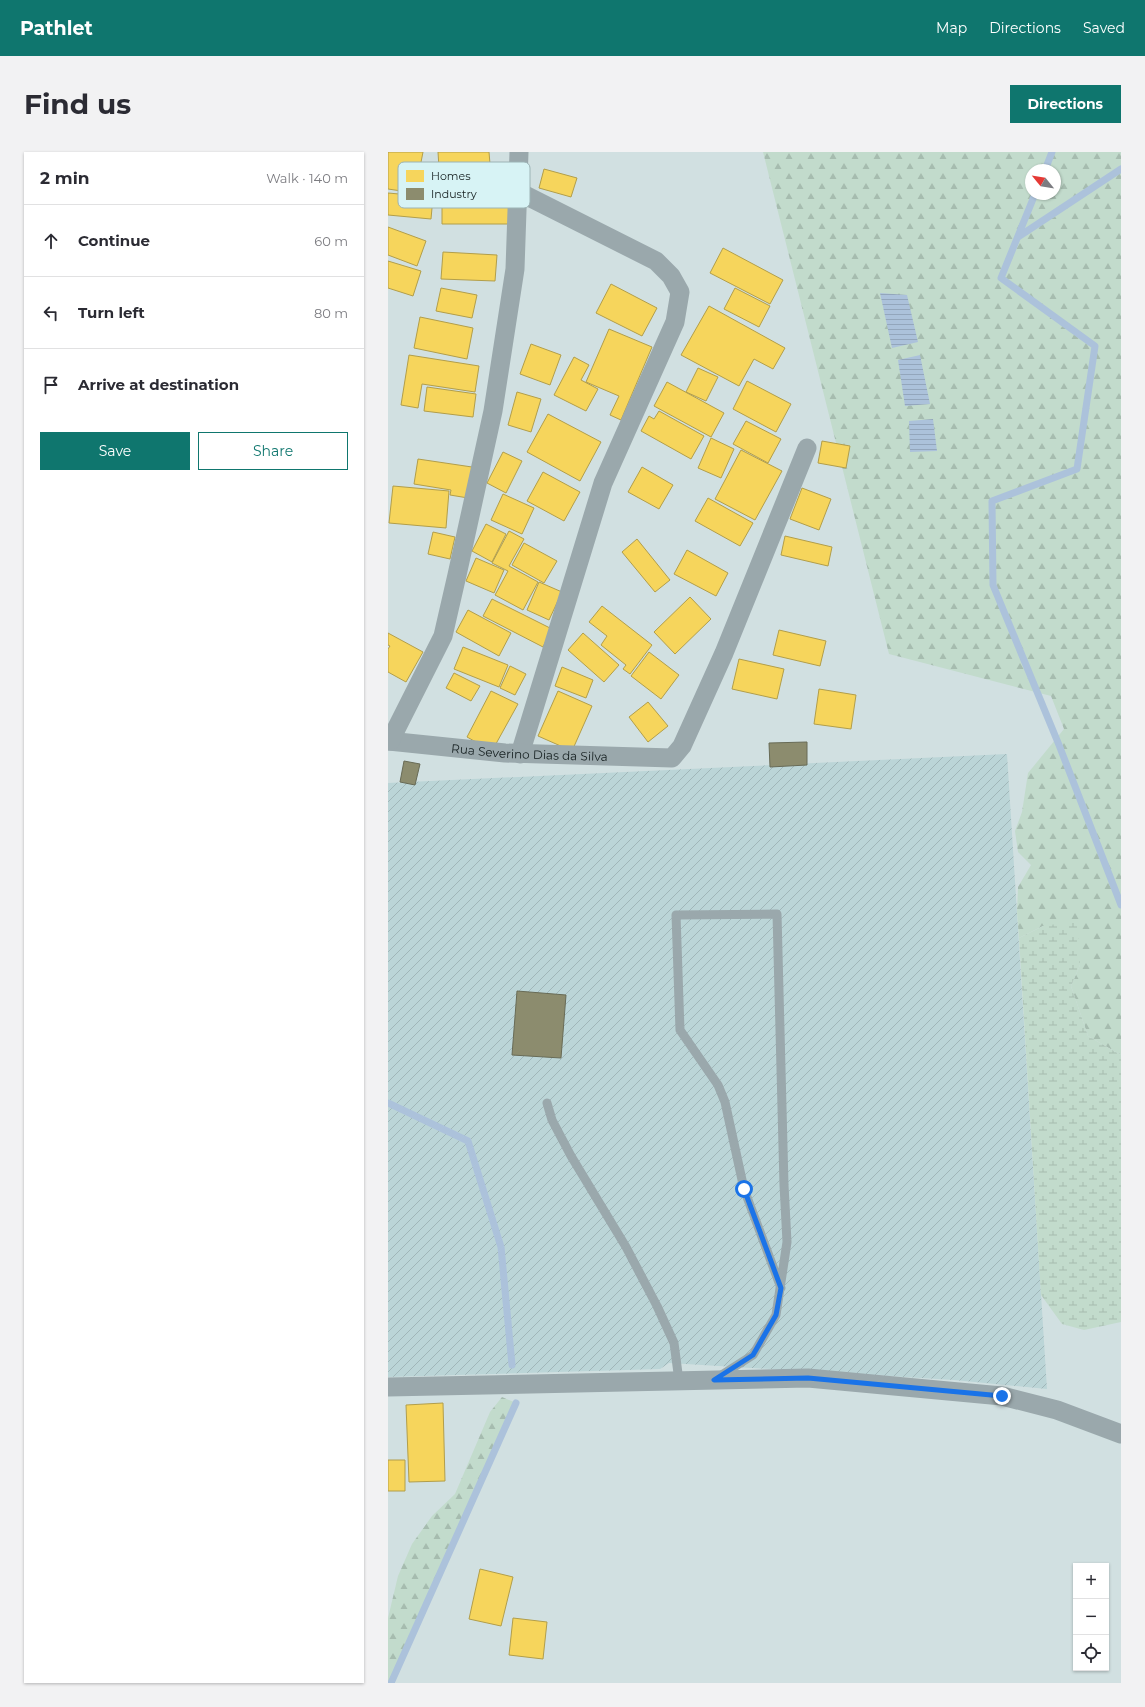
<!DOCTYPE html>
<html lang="en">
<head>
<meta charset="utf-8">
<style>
	body { margin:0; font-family:Montserrat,sans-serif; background:#f2f2f3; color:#2b2b33 }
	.controls { position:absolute; right:12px; bottom:12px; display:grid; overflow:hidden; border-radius:0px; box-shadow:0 1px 3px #0004 }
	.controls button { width:36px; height:36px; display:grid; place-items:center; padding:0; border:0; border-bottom:1px solid #e1e1e2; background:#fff; color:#2b2b33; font:20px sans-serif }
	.compass { position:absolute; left:637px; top:12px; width:36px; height:36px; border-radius:50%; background:#fff; box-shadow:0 1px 3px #0004; rotate:300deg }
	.stop { position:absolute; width:12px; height:12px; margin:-9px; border:3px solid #1a73e8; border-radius:50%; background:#fff }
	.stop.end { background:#1a73e8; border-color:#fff; box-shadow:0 1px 4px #0008 }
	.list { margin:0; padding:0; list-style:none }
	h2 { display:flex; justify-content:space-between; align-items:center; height:52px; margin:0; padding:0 16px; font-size:17px }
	h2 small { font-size:13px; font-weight:400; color:#7c7c81 }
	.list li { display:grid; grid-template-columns:26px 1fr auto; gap:12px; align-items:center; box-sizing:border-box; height:72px; padding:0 16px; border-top:1px solid #e1e1e2 }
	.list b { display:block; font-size:15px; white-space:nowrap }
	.list em { font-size:13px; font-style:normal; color:#7c7c81 }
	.actions { display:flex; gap:8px; padding:12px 16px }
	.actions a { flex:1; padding:9px 0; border:1px solid #0f766e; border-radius:0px; text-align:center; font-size:14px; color:#0f766e }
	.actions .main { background:#0f766e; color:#fff }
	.icon { flex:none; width:22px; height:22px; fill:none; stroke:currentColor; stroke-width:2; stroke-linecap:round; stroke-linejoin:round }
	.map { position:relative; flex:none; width:733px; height:1531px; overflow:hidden; border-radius:0px }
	header { display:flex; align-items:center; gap:24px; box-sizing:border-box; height:56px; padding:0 20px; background:#0f766e; color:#fff }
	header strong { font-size:19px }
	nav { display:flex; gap:22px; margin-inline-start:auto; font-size:14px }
	.intro { display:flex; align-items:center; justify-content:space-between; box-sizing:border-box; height:96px; padding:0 24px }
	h1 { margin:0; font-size:28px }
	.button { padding:10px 18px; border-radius:0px; background:#0f766e; color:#fff; font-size:14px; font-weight:700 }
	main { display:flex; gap:24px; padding:0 24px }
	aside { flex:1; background:#fff; border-radius:0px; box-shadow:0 1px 3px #0004 }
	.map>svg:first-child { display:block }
</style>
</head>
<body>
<header>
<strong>Pathlet</strong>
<nav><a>Map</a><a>Directions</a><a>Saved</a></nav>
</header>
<div class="intro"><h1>Find us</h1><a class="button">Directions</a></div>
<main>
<aside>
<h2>2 min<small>Walk · 140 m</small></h2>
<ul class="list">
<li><svg class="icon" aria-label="ahead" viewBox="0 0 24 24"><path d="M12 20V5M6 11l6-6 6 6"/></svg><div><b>Continue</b></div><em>60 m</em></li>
<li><svg class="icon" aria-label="left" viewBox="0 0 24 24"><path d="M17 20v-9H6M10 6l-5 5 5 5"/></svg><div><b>Turn left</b></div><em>80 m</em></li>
<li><svg class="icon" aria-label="arrive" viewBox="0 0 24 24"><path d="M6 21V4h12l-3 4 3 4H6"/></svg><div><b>Arrive at destination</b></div></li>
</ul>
<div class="actions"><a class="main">Save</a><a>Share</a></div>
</aside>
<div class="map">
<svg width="733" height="1531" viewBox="0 0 733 1531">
	<defs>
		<pattern id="industrial-furrows" width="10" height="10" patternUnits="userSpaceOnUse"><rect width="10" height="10" fill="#bbd5d7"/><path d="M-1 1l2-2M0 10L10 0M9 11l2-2" fill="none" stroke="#a0b6b8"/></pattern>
		<pattern id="forest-firs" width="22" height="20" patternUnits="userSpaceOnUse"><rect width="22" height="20" fill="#c2dbcc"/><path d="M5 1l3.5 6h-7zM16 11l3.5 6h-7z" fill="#a6bcaf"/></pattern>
		<pattern id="wetland-marsh" width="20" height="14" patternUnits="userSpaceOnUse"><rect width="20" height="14" fill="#c2dbcc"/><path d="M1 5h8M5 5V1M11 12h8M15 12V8" fill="none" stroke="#a6bcaf"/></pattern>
		<pattern id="water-rules" width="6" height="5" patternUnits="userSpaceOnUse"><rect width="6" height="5" fill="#acc2db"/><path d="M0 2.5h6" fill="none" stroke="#93a6bc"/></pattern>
	</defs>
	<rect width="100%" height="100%" fill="#d1e0e1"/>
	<path fill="url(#industrial-furrows)" d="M619 602 659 1237 566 1228 281 1211 272 1217 0 1225V631Z"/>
	<path fill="url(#forest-firs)" fill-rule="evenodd" d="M375 0H733V903L700 884 683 834 692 813 655 774 631 786 629 760 630 735 643 713 630 700 627 679 634 660 640 621 676 577 663 544 501 502ZM643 18H667V42H643Z
		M114 1245 128 1251 4 1530 0 1529V1466L10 1424 24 1392 44 1364 67 1342 102 1260Z"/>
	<path fill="url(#wetland-marsh)" d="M689 769 692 813 683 834 700 884 733 903V1170L696 1178 674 1172 653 1143 631 786 655 774Z"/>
	<path fill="url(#water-rules)" d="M492 141 519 143 530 190 504 196Z
		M532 203 542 252 517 254 510 208Z
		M545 267 549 299 522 300 521 269Z"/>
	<path fill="#f6d55c" stroke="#b29e4a" d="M0 0H35L27 41 0 37Z
		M50 0H101L102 12 51 16Z
		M54 17H122V72H54Z
		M156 17 189 26 183 45 151 36Z
		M0 41 45 45 43 67 0 63Z
		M0 75 38 89 29 114 0 103Z
		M335 96 395 128 382 152 322 121Z
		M55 100 109 103 107 129 53 127Z
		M0 109 33 119 25 144 0 136Z
		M223 132 269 156 254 184 208 161Z
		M53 136 89 143 84 166 48 159Z
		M347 136 382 154 371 175 336 157Z
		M321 154 397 196 385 217 366 207 351 234 293 203Z
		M32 165 85 176 79 207 26 196Z
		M221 177 264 195 233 268 222 263 231 244 198 230Z
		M143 192 173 203 162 233 132 222Z
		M21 203 91 214 87 240 34 232 30 256 13 253Z
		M186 205 201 213 193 228 210 237 198 259 166 243Z
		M310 216 330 225 318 249 298 240Z
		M359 229 403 252 388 280 345 257Z
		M279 230 336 261 323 285 266 254Z
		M39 235 88 242 85 265 36 259Z
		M129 240 153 247 143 280 120 273Z
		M271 259 316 284 303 307 253 279 261 264 266 267Z
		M160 262 213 290 192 329 139 300Z
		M358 269 393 287 380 311 345 292Z
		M323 286 346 297 333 326 310 316Z
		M434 289 462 294 458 316 430 311Z
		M353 298 394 319 367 368 327 347Z
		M115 300 134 309 118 341 99 331Z
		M30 307 84 315 80 346 62 343 63 338 26 332Z
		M254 315 285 333 271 357 240 340Z
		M155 320 192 340 176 369 139 349Z
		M5 334 61 339 58 376 1 371Z
		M414 336 443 347 431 378 402 367Z
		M115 342 146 356 134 382 103 368Z
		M320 346 365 371 352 394 307 369Z
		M98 372 118 382 104 410 84 399Z
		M121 379 136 387 121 414 150 430 135 458 107 443 120 419 104 411Z
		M45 380 67 385 62 407 40 402Z
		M397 384 444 395 440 414 393 403Z
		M249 387 282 428 267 440 234 400Z
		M136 391 169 409 156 431 124 413Z
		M299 398 340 421 328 444 286 422Z
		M88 406 116 418 106 441 78 429Z
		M151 430 174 440 161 468 139 458Z
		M302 445 323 467 287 502 266 480Z
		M104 447 164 477 155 495 95 464Z
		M214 454 264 493 242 522 235 517 238 513 213 493 219 484 201 470Z
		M80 458 123 481 111 504 68 480Z
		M391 478 438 489 432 514 385 503Z
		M0 481 35 500 18 530 0 520V497L2 494 0 493Z
		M195 481 231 513 216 530 180 498Z
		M75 495 120 513 111 535 66 517Z
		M261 500 291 523 273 547 243 524Z
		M351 507 396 517 389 547 344 537Z
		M122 514 138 522 127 543 112 536Z
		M174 515 205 528 198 546 167 534Z
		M66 521 92 534 83 549 58 536Z
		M431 537 468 543 463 577 426 572Z
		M103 539 130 552 104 599 79 585Z
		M170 539 204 554 184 599 150 584Z
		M260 550 280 574 260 590 241 565Z
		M55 1251 57 1329 21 1330 18 1253Z
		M0 1308H17V1339H0Z
		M92 1417 125 1425 113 1474 81 1467Z
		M125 1466 159 1470 155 1507 121 1503Z"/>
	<path fill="#8c8c6e" stroke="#686b56" d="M419 590V613L382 615 381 591Z
		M16 609 32 612 27 633 12 630Z
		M129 839 178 843 173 906 124 903Z"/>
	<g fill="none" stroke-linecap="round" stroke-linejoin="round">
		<path stroke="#acc2db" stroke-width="7" d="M657 18 664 0
			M647 42 613 126 707 194 689 317 604 349 605 433 671 593 733 753
			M630 85 733 17
			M0 951 80 989 113 1095 124 1213
			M3 1531 128 1251"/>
		<path stroke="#9aa8ac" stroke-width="9" d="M159 951 164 968 183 1004 238 1095 269 1154 286 1191 291 1229
			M332 1224 365 1203 388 1163 399 1090 396 1033 389 762 288 763 292 878 330 933 337 950 356 1037 393 1136"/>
		<g stroke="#9aa8ac" stroke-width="19">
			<path d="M129 39 268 109 283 124 292 140 287 170 215 331 132 602"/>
			<path id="s1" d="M0 589 117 601 284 606 294 594 336 501 419 296"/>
			<path d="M2 589 55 484 69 423 105 259 127 117 131 0"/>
			<path d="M0 1235 420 1226 614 1244 669 1258 733 1282"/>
		</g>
	</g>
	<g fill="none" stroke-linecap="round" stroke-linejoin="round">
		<path stroke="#1a73e8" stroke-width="5" d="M356 1037 393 1136 388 1163 365 1203 326 1228 420 1226 614 1244"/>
	</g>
	<g text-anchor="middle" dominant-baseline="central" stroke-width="4" stroke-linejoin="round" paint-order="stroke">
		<g font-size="12" fill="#141e1f" stroke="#d7f3f5">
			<text stroke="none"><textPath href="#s1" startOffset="142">Rua Severino Dias da Silva</textPath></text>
		</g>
	</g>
	<rect x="10" y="10" width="132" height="46" rx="6" fill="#d7f3f5" stroke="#9cb3b5" stroke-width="1"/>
	<rect x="18" y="18" width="18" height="12" fill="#f6d55c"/>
	<rect x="18" y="36" width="18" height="12" fill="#8c8c6e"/>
	<g font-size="11" fill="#141e1f">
		<text x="43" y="28">Homes</text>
		<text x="43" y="46">Industry</text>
	</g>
</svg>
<div class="controls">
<button>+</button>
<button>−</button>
<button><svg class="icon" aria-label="locate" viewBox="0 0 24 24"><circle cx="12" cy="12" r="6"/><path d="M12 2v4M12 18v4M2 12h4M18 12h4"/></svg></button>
</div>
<svg class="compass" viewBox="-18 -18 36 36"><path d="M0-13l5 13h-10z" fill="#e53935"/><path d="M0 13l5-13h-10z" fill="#7c7c81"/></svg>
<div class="stop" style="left:356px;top:1037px"></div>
<div class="stop end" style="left:614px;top:1244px"></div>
</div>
</main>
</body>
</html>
